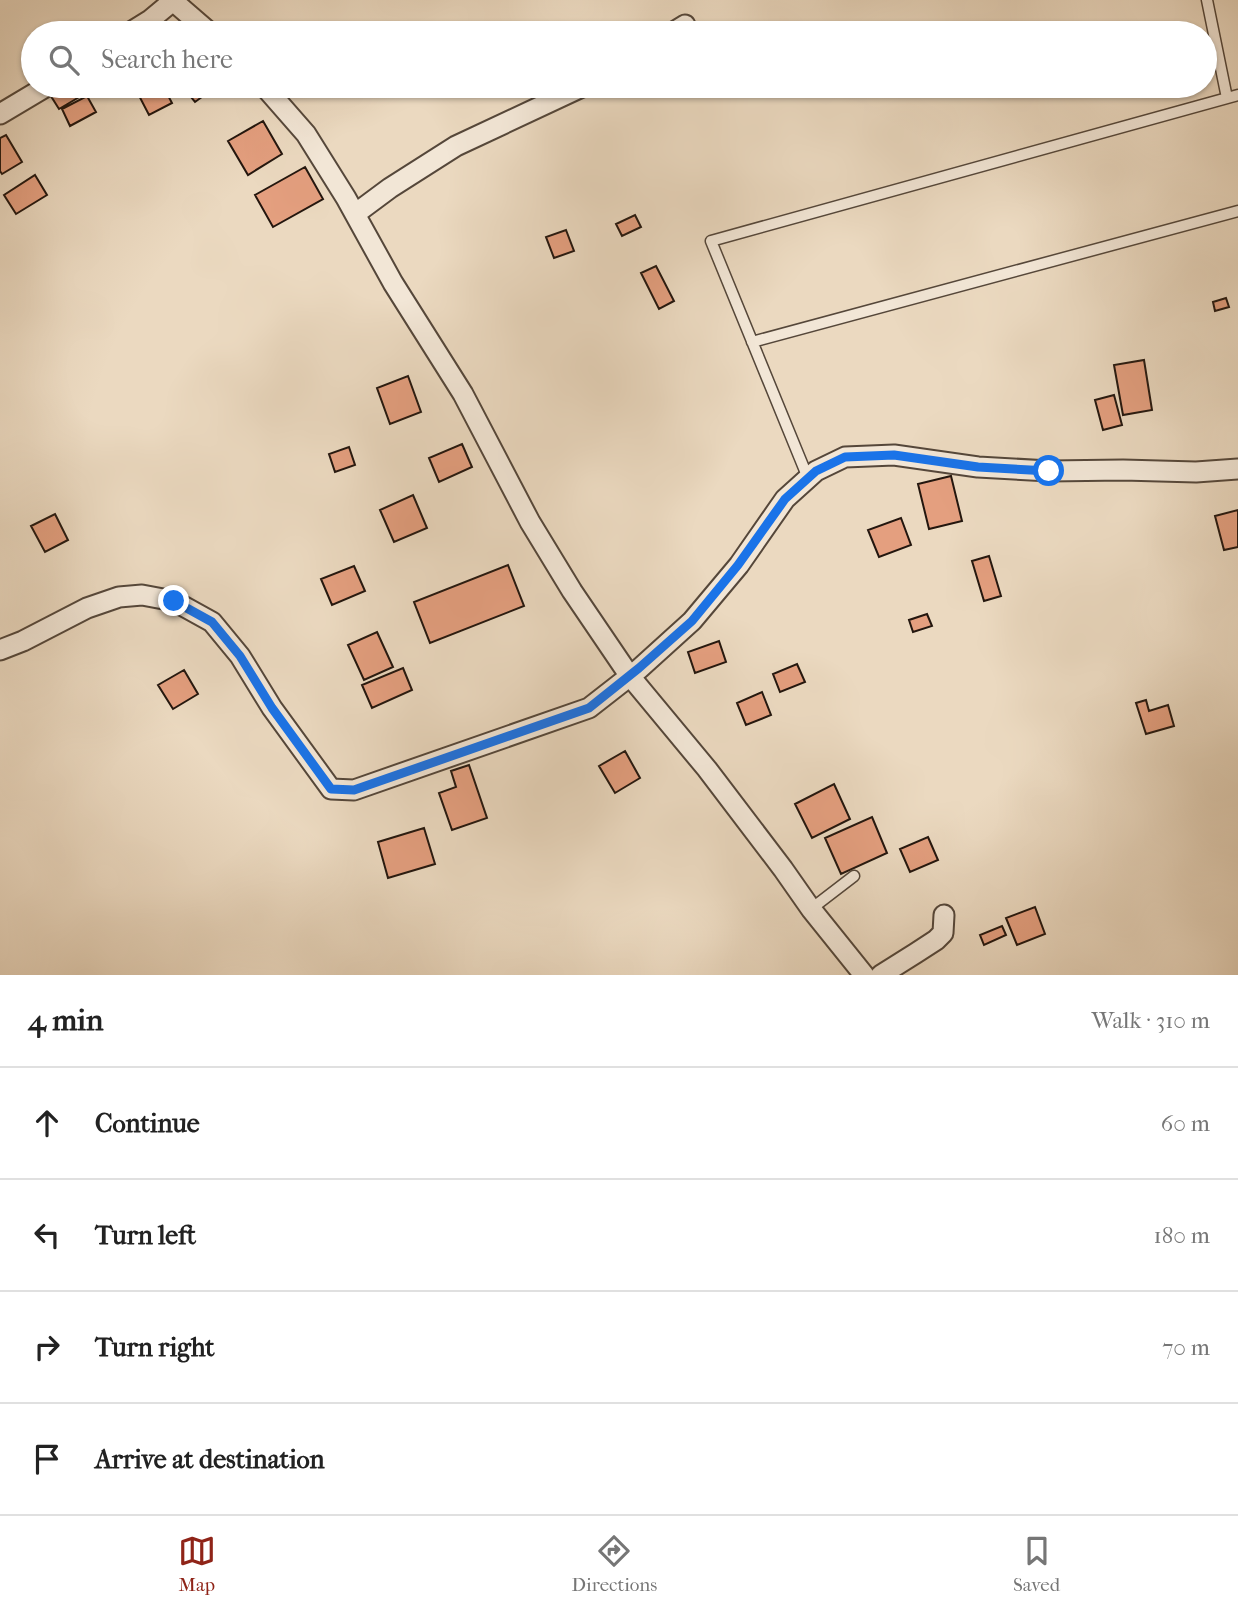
<!DOCTYPE html>
<html lang="en">
<head>
<meta charset="utf-8">
<style>
	body { margin:0; font-family:"IM FELL French Canon",serif; background:#f2f2f2; color:#222 }
	.stop { position:absolute; width:21px; height:21px; margin:-16px; border:5px solid #1a73e8; border-radius:50%; background:#fff }
	.stop.end { background:#1a73e8; border-color:#fff; box-shadow:0 2px 7px #0008 }
	.list { margin:0; padding:0; list-style:none }
	h2 { display:flex; justify-content:space-between; align-items:center; height:91px; margin:0; padding:0 28px; font-size:30px }
	h2 small { font-size:23px; font-weight:400; color:#767676 }
	.list li { display:grid; grid-template-columns:46px 1fr auto; gap:21px; align-items:center; box-sizing:border-box; height:112px; padding:0 28px; border-top:2px solid #e0e0e0 }
	.list b { display:block; font-size:26px; white-space:nowrap }
	.list em { font-size:23px; font-style:normal; color:#767676 }
	.icon { flex:none; width:38px; height:38px; fill:none; stroke:currentColor; stroke-width:2; stroke-linecap:round; stroke-linejoin:round }
	.map { position:relative; flex:none; width:1238px; height:975px; overflow:hidden }
	.search { position:absolute; background:#fff; box-shadow:0 2px 5px #0004; left:21px; right:21px; top:21px; height:77px; display:flex; align-items:center; gap:18px; box-sizing:border-box; padding:0 24px; border-radius:38px; color:#767676; font-size:26px }
	.sheet { height:539px; background:#fff }
	nav { display:flex; justify-content:space-around; align-items:center; box-sizing:border-box; height:98px; border-top:2px solid #e0e0e0; background:#fff; font-size:19px; color:#767676 }
	nav a { display:grid; justify-items:center; gap:4px }
	nav .on { color:#8f2418 }
	.map>svg:first-child { display:block }
</style>
</head>
<body>
<div class="map">
<svg width="1238" height="975" viewBox="0 0 1238 975">
	<rect width="100%" height="100%" fill="#ebd9c0"/>
	<filter id="stains"><feTurbulence type="fractalNoise" baseFrequency=".00286" numOctaves="4"/><feColorMatrix values="0 0 0 0 .2 0 0 0 0 .09 0 0 0 0 .02 0 0 0 .5 -.17"/></filter>
	<radialGradient id="worn" r=".72"><stop offset=".6" stop-color="#630" stop-opacity="0"/><stop offset="1" stop-color="#630" stop-opacity=".3"/></radialGradient>
	<path fill="#e49f7f" stroke="#23160e" stroke-width="2" d="M61 86H82L86 93 59 109 49 93Z
		M134 86H163L172 103 149 115Z
		M182 86H217L195 102Z
		M87 96 96 112 70 126 62 109Z
		M263 121 282 154 248 175 228 141Z
		M6 135 22 162 2 174 0 171V138Z
		M305 167 323 199 273 227 255 195Z
		M35 175 47 195 16 214 4 195Z
		M635 215 641 227 622 236 616 224Z
		M566 230 574 251 554 258 546 237Z
		M656 266 674 301 659 309 641 273Z
		M1226 298 1229 307 1215 311 1213 302Z
		M1144 360 1152 410 1123 415 1114 365Z
		M408 376 421 412 390 424 377 388Z
		M1114 395 1122 425 1103 430 1095 400Z
		M462 444 472 467 439 482 429 458Z
		M349 447 355 465 335 472 329 454Z
		M951 476 962 521 929 529 918 484Z
		M413 495 427 528 394 542 380 510Z
		M1238 510V547L1224 550 1215 516Z
		M55 514 68 540 45 552 31 526Z
		M901 518 911 545 879 557 868 530Z
		M989 556 1001 596 984 601 972 561Z
		M508 565 524 606 430 643 414 602Z
		M354 566 365 591 332 605 321 579Z
		M927 614 932 626 913 632 909 620Z
		M377 632 393 667 364 680 348 645Z
		M719 641 726 662 695 673 688 652Z
		M797 664 805 682 780 692 773 674Z
		M403 668 412 690 372 708 362 685Z
		M184 670 198 694 173 709 158 685Z
		M762 692 771 715 746 725 737 703Z
		M1146 700 1149 711 1168 705 1174 726 1146 734 1136 703Z
		M625 751 640 778 615 793 599 766Z
		M469 765 487 818 452 830 439 793 456 787 451 771Z
		M834 784 850 819 812 838 795 804Z
		M872 817 887 853 841 874 825 838Z
		M424 828 435 864 388 878 378 842Z
		M928 837 938 860 910 872 900 849Z
		M1035 907 1045 934 1017 945 1006 918Z
		M1002 926 1006 935 984 945 980 935Z"/>
	<g fill="none" stroke-linecap="round" stroke-linejoin="round">
		<g stroke="#55473a" stroke-width="13">
			<path id="service" d="M1207 0 1227 98
				M752 342 1238 211
				M808 478 711 241 1238 95
				M811 909 854 876"/>
		</g>
		<g stroke="#55473a" stroke-width="23">
			<path id="minor" d="M172 0 210 33
				M129 33 150 20 173 1
				M672 33 685 25
				M264 86 306 134 346 198 393 283 463 394 530 522 572 591 629 675 707 769 783 869 811 909 864 975
				M0 114 47 86
				M355 214 390 188 456 146 584 86
				M0 650 23 641 87 608 119 597 142 595 174 601 212 622 240 656 272 708 331 789 354 790 589 708 639 669 692 621 739 565 785 499 816 471 845 457 894 455 978 467 1049 471 1123 470 1196 472 1238 469
				M881 975 916 953 936 940 943 933 944 915"/>
		</g>
		<use href="#service" stroke="#f2e6d6" stroke-width="10"/>
		<use href="#minor" stroke="#f2e6d6" stroke-width="19"/>
	</g>
	<g fill="none" stroke-linecap="round" stroke-linejoin="round">
		<path stroke="#1a73e8" stroke-width="9" d="M174 601 212 622 240 656 272 708 331 789 354 790 589 708 639 668 692 621 738 565 785 499 816 471 845 457 894 455 978 467 1049 471"/>
	</g>
	<rect width="100%" height="100%" filter="url(#stains)"/>
	<rect width="100%" height="100%" fill="url(#worn)"/>
</svg>
<div class="stop" style="left:1049px;top:471px"></div>
<div class="stop end" style="left:174px;top:601px"></div>
<div class="search"><svg class="icon" aria-label="search" viewBox="0 0 24 24"><circle cx="10" cy="10" r="6"/><path d="M15 15l6 6"/></svg>Search here</div>
</div>
<section class="sheet">
<h2>4 min<small>Walk · 310 m</small></h2>
<ul class="list">
<li><svg class="icon" aria-label="ahead" viewBox="0 0 24 24"><path d="M12 20V5M6 11l6-6 6 6"/></svg><div><b>Continue</b></div><em>60 m</em></li>
<li><svg class="icon" aria-label="left" viewBox="0 0 24 24"><path d="M17 20v-9H6M10 6l-5 5 5 5"/></svg><div><b>Turn left</b></div><em>180 m</em></li>
<li><svg class="icon" aria-label="right" viewBox="0 0 24 24"><path d="M7 20v-9h11M14 6l5 5-5 5"/></svg><div><b>Turn right</b></div><em>70 m</em></li>
<li><svg class="icon" aria-label="arrive" viewBox="0 0 24 24"><path d="M6 21V4h12l-3 4 3 4H6"/></svg><div><b>Arrive at destination</b></div></li>
</ul>
</section>
<nav>
<a class="on"><svg class="icon" aria-label="map" viewBox="0 0 24 24"><path d="M3 6l6-2 6 2 6-2v14l-6 2-6-2-6 2zM9 4v14M15 6v14"/></svg>Map</a>
<a><svg class="icon" aria-label="directions" viewBox="0 0 24 24"><path d="M12 3l9 9-9 9-9-9zM9 14v-3h6M13 9l2 2-2 2"/></svg>Directions</a>
<a><svg class="icon" aria-label="saved" viewBox="0 0 24 24"><path d="M7 4h10v16l-5-4-5 4z"/></svg>Saved</a>
</nav>
</body>
</html>
